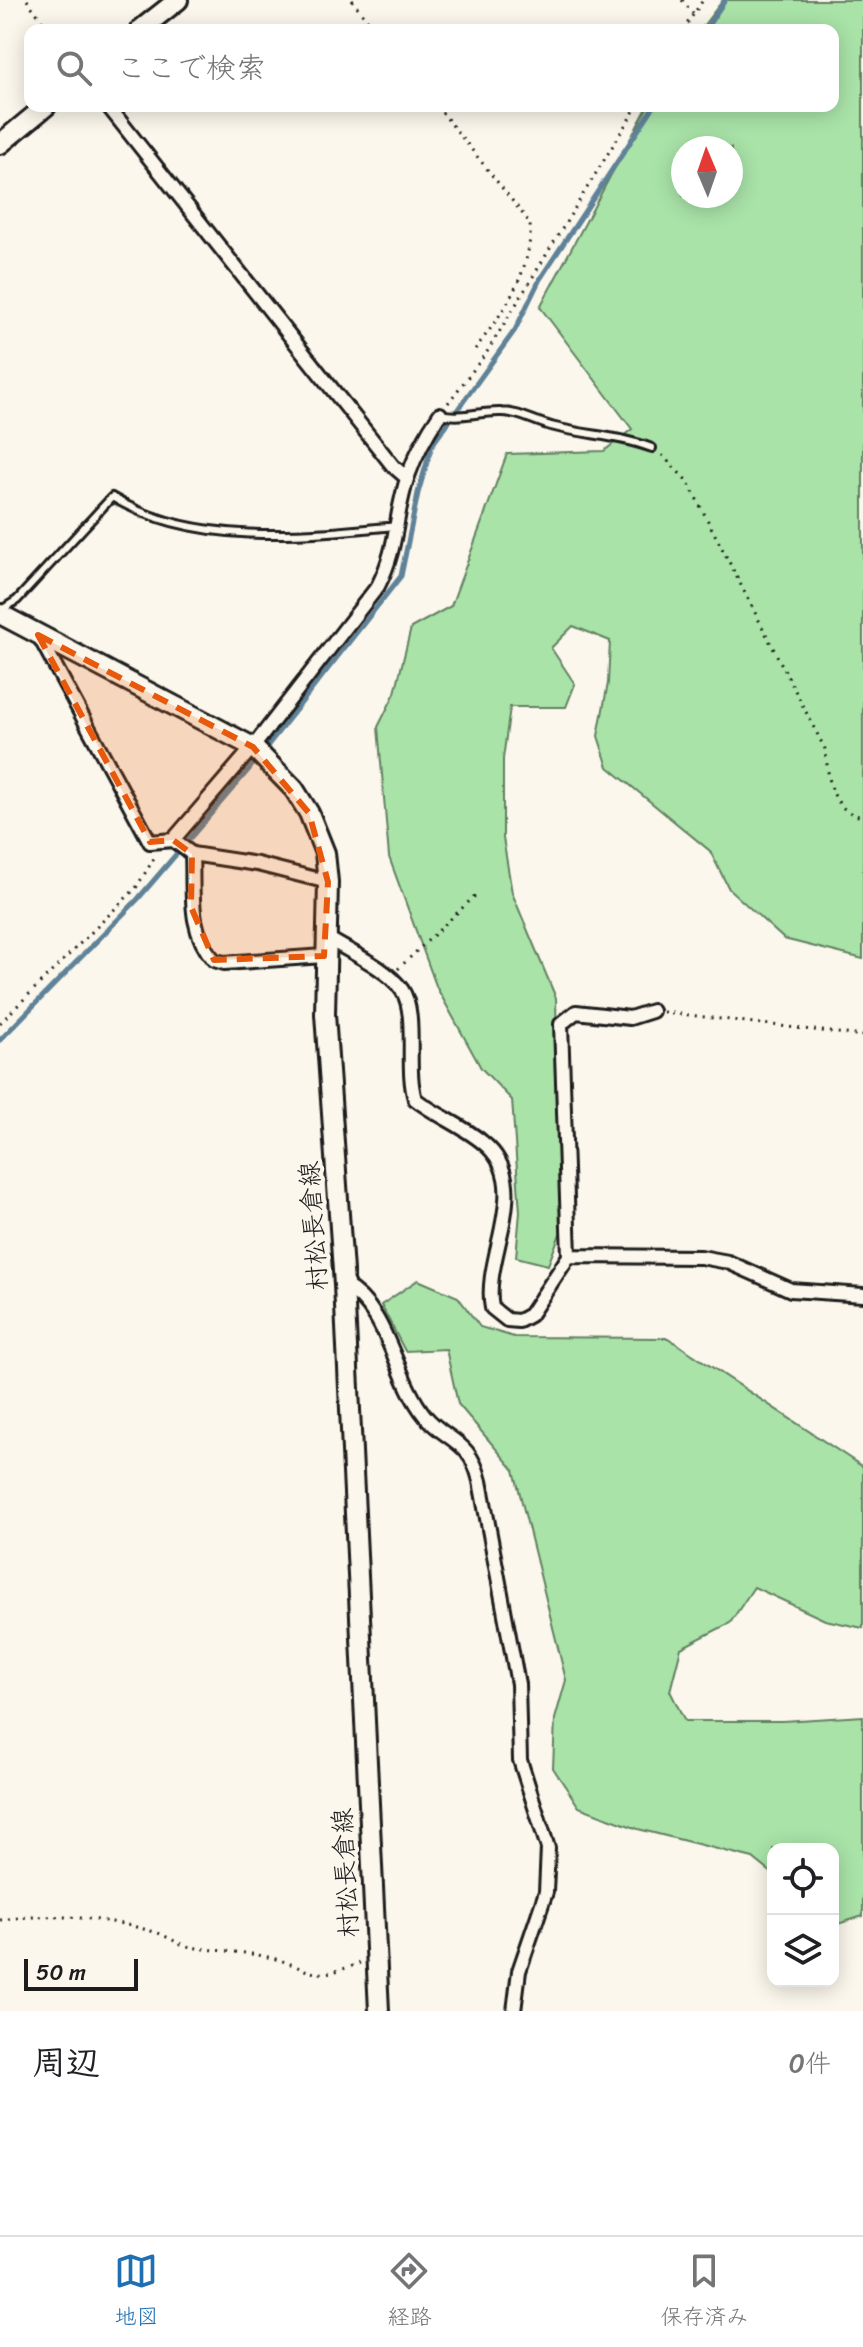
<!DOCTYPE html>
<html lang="ja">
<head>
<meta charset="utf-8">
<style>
	body { margin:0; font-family:Sriracha,"Klee One",sans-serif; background:#f6f6f6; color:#202124 }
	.controls { position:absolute; right:24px; bottom:24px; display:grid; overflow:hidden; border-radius:16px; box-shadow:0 4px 20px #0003 }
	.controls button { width:72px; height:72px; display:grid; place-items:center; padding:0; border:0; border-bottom:2px solid #e0e0e0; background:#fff; color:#202124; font:40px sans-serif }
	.compass { position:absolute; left:671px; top:136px; width:72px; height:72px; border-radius:50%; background:#fff; box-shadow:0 4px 20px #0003; rotate:358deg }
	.scale { position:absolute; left:24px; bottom:20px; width:114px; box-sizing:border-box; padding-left:8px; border:4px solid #1c1c1c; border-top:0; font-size:22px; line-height:28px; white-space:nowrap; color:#1c1c1c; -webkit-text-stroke:6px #fbf7ec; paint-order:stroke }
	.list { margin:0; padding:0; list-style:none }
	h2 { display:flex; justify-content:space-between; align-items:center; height:104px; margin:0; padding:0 32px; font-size:34px }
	h2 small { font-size:26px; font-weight:400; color:#757577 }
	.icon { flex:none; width:44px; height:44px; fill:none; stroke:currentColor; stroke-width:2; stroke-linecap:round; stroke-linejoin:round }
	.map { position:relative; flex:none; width:863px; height:2011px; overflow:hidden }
	.search { position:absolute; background:#fff; box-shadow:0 4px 20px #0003; left:24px; right:24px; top:24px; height:88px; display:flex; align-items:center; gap:20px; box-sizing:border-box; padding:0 28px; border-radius:16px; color:#757577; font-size:30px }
	.sheet { height:224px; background:#fff }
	nav { display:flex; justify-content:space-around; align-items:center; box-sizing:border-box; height:112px; border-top:2px solid #e0e0e0; background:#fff; font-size:22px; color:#757577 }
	nav a { display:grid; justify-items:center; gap:4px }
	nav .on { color:#1f6fb2 }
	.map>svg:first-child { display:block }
</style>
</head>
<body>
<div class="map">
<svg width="863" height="2011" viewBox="0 0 863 2011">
	<rect width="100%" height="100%" fill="#fbf7ec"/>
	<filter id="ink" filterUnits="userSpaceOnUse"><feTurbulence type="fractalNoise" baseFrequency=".0125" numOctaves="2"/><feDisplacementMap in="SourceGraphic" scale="16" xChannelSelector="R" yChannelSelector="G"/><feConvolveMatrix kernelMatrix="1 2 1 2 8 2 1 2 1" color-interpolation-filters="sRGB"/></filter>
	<g filter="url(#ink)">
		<path fill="#a9e3a8" stroke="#628062" stroke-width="2" fill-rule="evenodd" d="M723 0H863V959L784 939 729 889 710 851 608 767 598 736 608 683 610 641 573 626 551 648 575 684 566 707H510L503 759V838L512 893 556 998 561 1231 548 1265 516 1257 520 1212 512 1100 481 1068 437 988 389 857 378 727 395 693 411 628 451 606 507 454 604 451 632 429 540 307 648 106H833V30H700ZM683 148H731V196H683Z
			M418 1280 458 1297 480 1327 514 1337 668 1338 863 1467V1628L825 1620 754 1587 730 1623 681 1648 670 1691 685 1721H782L863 1716V1916L838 1924 833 1921V1849H773V1874L753 1858 638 1829 579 1807 553 1768 555 1719 566 1680 514 1470 458 1404 446 1349 405 1351 381 1305Z"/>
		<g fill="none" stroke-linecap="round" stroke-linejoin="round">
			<path stroke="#5e8298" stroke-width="5" d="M705 30 725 0
				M0 1040 137 900 250 768 401 576 418 493 432 445 515 330 540 279 654 106"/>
			<g stroke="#1c1c1c" stroke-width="12">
				<path id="service" d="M440 414C463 419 480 411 502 412 521 412 536 423 555 427 587 435 621 436 652 448
					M0 611 17 600 112 497C193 547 306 535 397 526"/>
			</g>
			<g stroke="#1c1c1c" stroke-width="18">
				<path id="minor" d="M108 106 393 466 407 478
					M39 636 150 842 173 840 253 747 378 586C399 545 394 516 408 476 416 453 427 433 440 414
					M173 840 192 854 257 864 328 882
					M192 854C194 891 187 930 214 960L224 963 324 956
					M326 937C349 952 386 967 402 990 418 1014 405 1068 415 1099 438 1117 467 1127 488 1147 532 1189 482 1258 492 1308L507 1320 519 1321 530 1315 569 1256 561 1024 576 1012 630 1018 652 1011
					M569 1256 701 1257 728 1262 791 1290 863 1295
					M344 1285C390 1310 393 1376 425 1416 447 1442 470 1439 480 1481L518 1684 520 1760 548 1848 546 1892 519 1971 514 2011"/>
			</g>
			<g stroke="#1c1c1c" stroke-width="24">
				<path id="secondary" d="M140 30 178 0
					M0 144 46 106
					M0 614 253 747 294 789 309 813 325 853 328 882 325 1014 344 1285 379 2011"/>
			</g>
			<path stroke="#1c1c1c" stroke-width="3" stroke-dasharray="2 6" stroke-linecap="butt" d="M27 0 49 30
				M352 0 375 30
				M682 0 693 14
				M683 30 703 0
				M437 106 530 223C533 272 501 316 472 353
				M448 403 487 352 637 106
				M662 455 688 482 825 749C829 777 829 811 863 817
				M398 969 479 892
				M663 1012 863 1036
				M0 1023 136 888 156 855
				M0 1920C49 1913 103 1917 151 1931 165 1934 176 1944 191 1947 214 1951 239 1951 263 1956 314 1966 303 1985 360 1963"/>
			<use href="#service" stroke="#fbf7ec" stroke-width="6"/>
			<use href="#minor" stroke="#fbf7ec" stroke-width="12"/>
			<use href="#secondary" stroke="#fbf7ec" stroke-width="18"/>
		</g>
	</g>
	<path fill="#e8590c" fill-opacity="0.2" stroke="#e8590c" stroke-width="6" stroke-dasharray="16 10" stroke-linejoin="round" d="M38 635 253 747 309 813 328 882 324 956 214 960 191 907 192 854 173 840 150 842Z"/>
	<g text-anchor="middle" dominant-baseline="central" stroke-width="8" stroke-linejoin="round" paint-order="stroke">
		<g font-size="26" fill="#1c1c1c" stroke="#fbf7ec">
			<text transform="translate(313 1226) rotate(-94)">村松長倉線</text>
			<text transform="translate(345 1873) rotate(-93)">村松長倉線</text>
		</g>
	</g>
</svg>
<div class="controls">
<button><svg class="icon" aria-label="locate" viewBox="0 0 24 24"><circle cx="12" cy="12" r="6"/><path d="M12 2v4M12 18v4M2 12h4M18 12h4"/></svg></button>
<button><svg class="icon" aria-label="layers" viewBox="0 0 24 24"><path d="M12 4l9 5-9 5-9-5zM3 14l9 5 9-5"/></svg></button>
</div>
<svg class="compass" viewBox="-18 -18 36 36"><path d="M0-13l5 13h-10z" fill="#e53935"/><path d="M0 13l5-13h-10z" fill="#757577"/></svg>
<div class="scale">50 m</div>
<div class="search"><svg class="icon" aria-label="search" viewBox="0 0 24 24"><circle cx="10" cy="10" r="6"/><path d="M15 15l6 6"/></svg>ここで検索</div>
</div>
<section class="sheet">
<h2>周辺<small>0件</small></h2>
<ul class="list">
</ul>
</section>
<nav>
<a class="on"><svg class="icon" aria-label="map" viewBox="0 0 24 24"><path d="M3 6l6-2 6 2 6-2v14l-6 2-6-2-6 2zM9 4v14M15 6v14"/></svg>地図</a>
<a><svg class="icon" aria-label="directions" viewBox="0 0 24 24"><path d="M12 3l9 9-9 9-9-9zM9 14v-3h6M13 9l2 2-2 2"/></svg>経路</a>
<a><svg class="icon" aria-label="saved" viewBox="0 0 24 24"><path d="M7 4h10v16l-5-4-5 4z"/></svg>保存済み</a>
</nav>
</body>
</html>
